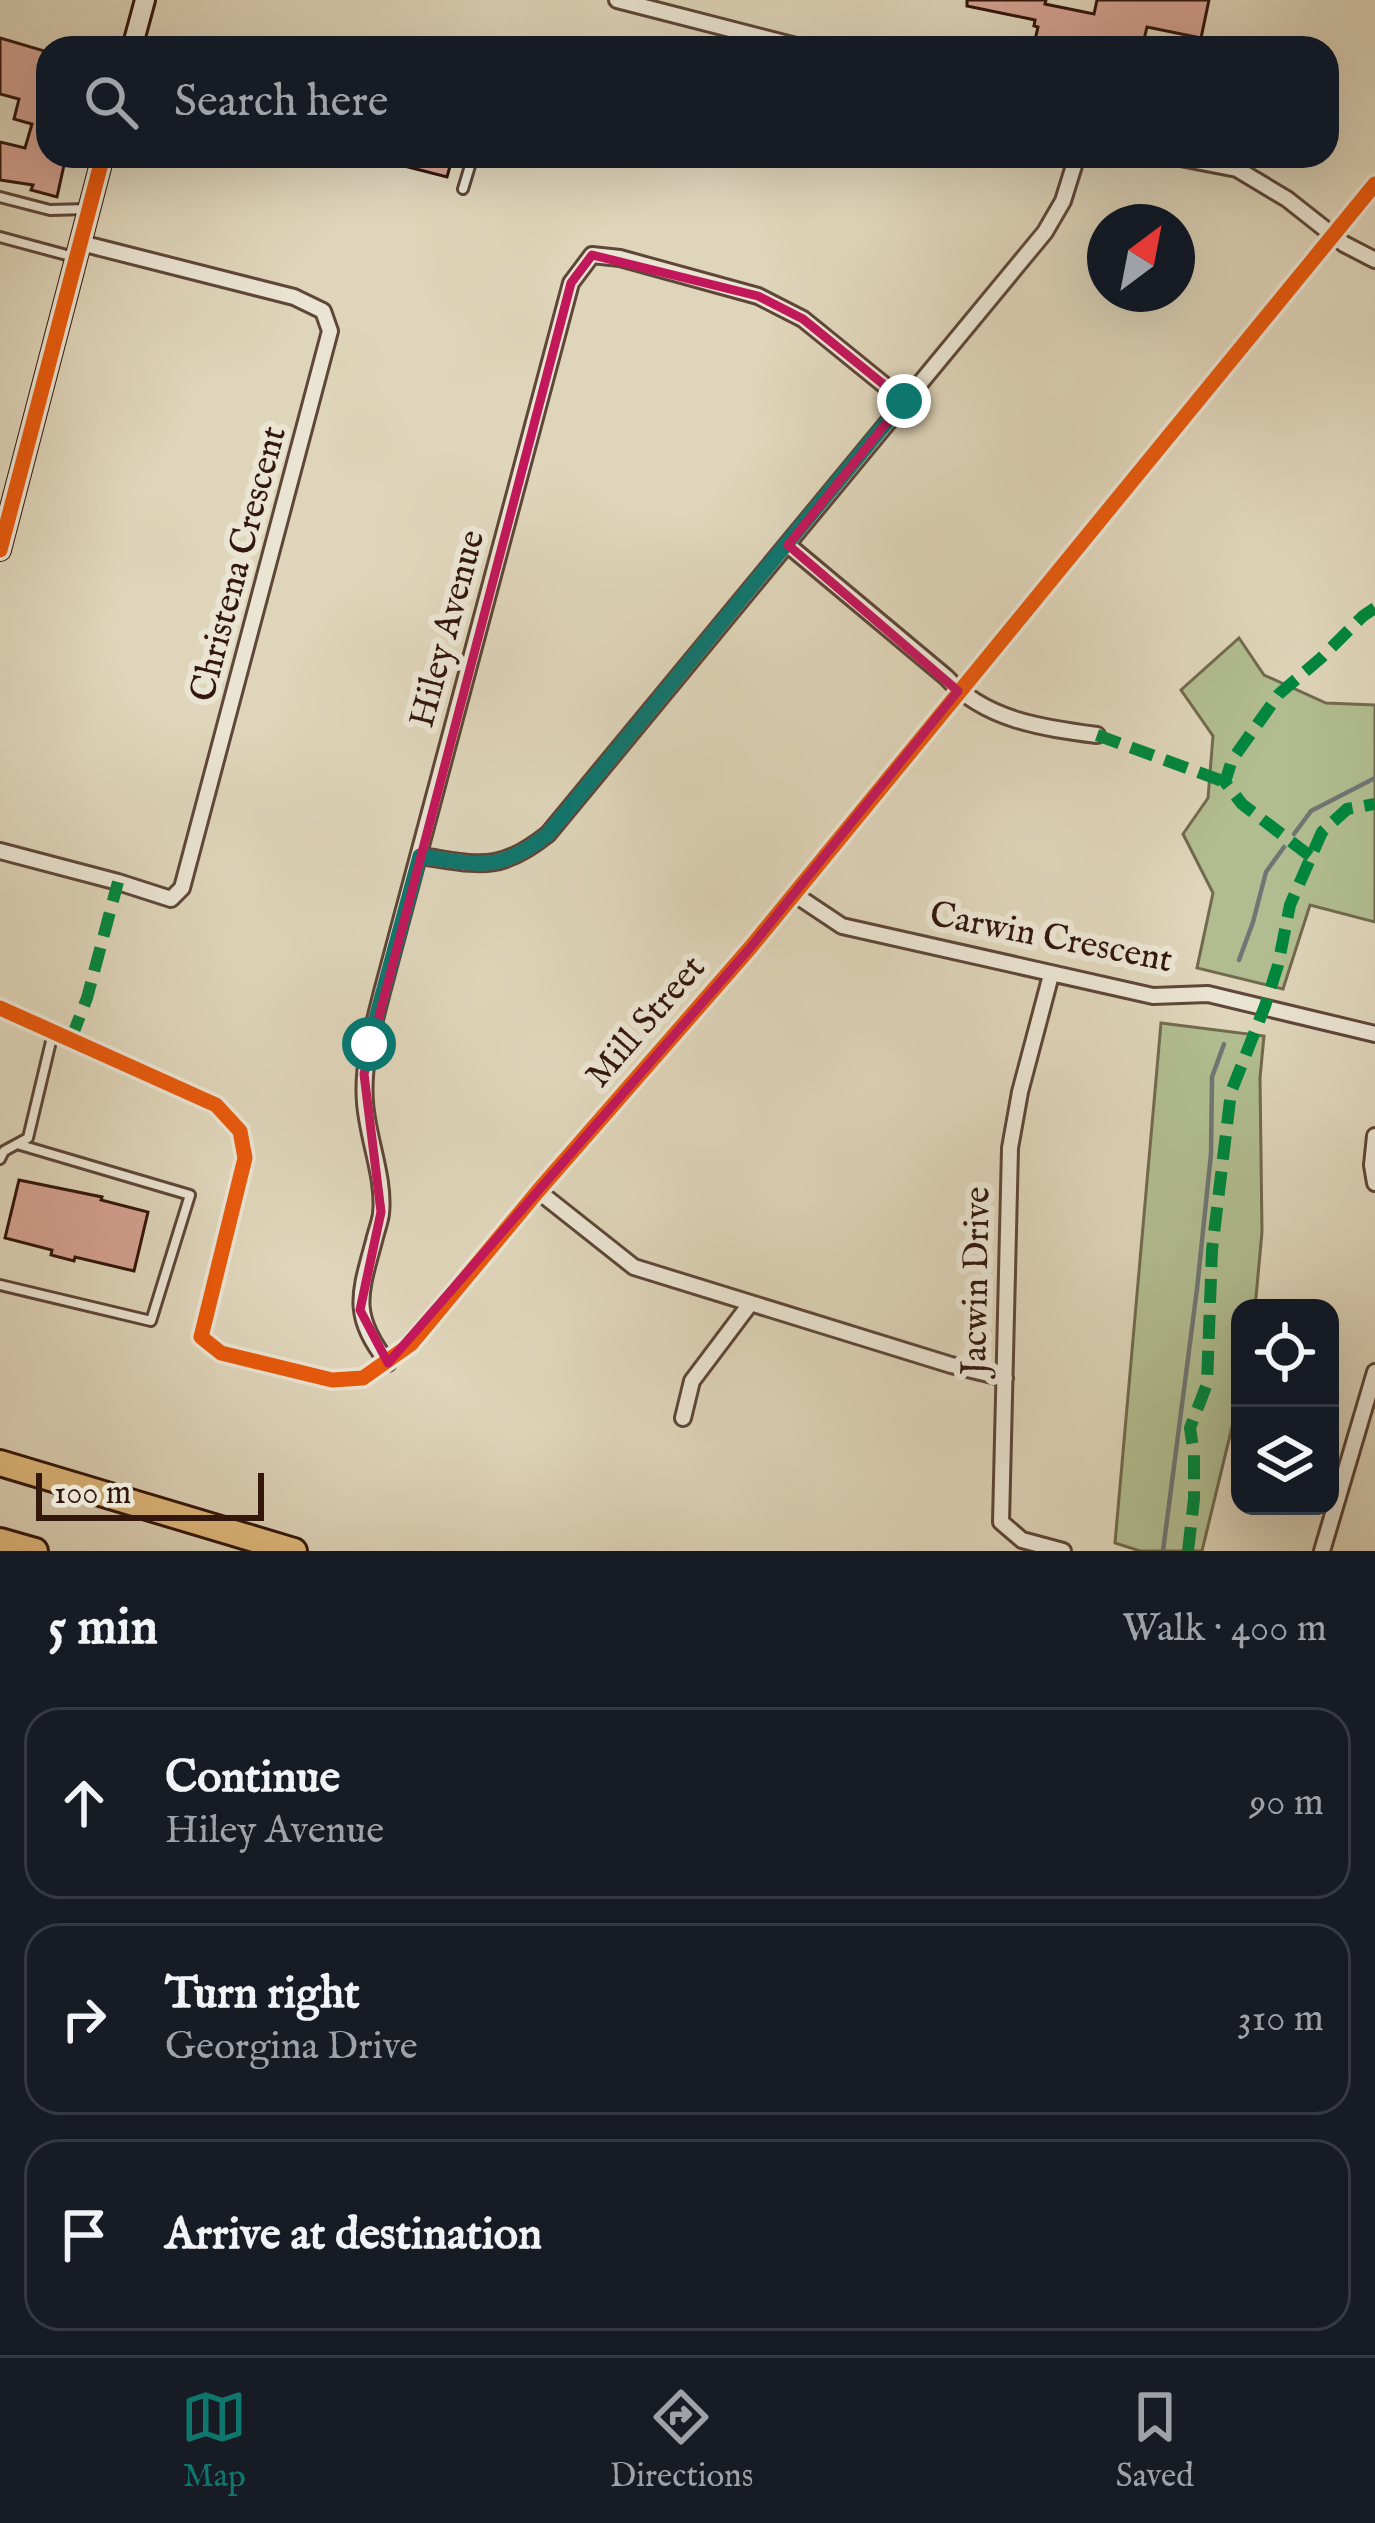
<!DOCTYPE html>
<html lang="en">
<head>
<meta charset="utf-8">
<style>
	body { margin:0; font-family:"IM FELL English",serif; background:#242831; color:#f1f3f6 }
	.controls { position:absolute; right:36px; bottom:36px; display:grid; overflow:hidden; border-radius:24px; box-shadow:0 12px 48px #0002 }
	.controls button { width:108px; height:108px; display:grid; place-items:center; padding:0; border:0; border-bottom:3px solid #363941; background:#171b24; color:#f1f3f6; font:60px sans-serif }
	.compass { position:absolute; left:1087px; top:204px; width:108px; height:108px; border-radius:50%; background:#171b24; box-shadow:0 12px 48px #0002; rotate:32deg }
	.scale { position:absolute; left:36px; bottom:30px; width:228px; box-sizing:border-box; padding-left:12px; border:6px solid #33170c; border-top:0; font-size:33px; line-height:42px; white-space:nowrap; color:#33170c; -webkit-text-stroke:9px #eae4d2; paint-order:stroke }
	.stop { position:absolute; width:36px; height:36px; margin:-27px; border:9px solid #0f766e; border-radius:50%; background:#fff }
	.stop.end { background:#0f766e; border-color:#fff; box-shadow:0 3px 12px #0008 }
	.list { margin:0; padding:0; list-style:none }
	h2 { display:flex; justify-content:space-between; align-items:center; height:156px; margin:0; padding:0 48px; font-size:51px }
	h2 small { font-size:39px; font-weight:400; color:#9ea1a6 }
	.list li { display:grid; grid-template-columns:78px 1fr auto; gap:36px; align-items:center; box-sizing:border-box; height:192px; margin:0 24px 24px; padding:0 24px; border:3px solid #363941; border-radius:36px }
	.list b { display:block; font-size:45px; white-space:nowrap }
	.list p { margin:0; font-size:39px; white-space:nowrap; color:#9ea1a6 }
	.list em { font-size:39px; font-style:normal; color:#9ea1a6 }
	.icon { flex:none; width:66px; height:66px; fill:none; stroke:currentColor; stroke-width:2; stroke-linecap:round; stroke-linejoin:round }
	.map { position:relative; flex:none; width:1375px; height:1551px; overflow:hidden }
	.search { position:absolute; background:#171b24; box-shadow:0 12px 48px #0002; left:36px; right:36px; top:36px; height:132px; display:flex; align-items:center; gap:30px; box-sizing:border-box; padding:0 42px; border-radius:36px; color:#9ea1a6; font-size:45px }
	.sheet { height:804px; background:#171b24 }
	nav { display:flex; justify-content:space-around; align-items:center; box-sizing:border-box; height:168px; border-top:3px solid #363941; background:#171b24; font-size:33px; color:#9ea1a6 }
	nav a { display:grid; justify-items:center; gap:6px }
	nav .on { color:#0f766e }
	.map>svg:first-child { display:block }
</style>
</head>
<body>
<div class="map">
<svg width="1375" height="1551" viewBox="0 0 1375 1551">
	<rect width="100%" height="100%" fill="#dfd5ba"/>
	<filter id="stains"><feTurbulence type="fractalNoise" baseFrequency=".00167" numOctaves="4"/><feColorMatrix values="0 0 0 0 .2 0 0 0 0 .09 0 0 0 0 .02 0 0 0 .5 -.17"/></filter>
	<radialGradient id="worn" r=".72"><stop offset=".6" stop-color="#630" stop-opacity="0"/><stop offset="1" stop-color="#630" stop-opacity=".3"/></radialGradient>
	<path fill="#b1bd90" stroke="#726a4e" stroke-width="3" d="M1239 638 1264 675 1326 703 1375 705V922L1310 905 1283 989 1197 968 1213 893 1183 834 1208 798 1213 736 1181 690Z
		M1161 1023 1264 1036 1260 1078 1262 1232 1255 1308H1240V1394L1202 1551H1140L1115 1543Z"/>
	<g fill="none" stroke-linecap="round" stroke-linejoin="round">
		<path stroke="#707674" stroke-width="4.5" d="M1294 834 1311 811 1375 778
			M1239 960 1253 922 1266 872 1284 847
			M1163 1551 1197 1289 1211 1154 1212 1077 1224 1044"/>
	</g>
	<path fill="#d5a292" stroke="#33170c" stroke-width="3" d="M967 0H1046L1045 4 1094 14 1097 0H1209L1201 38 1147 27 1142 48H1052L1034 44 1038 27 1034 26 1035 20 967 6Z
		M0 38 48 52V156H66L57 197 31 190 33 185 0 180V142L25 148 32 124 14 119 19 99 0 94Z
		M381 156H453L447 177 381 160Z
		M19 1180 102 1197 101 1200 148 1212 134 1271 75 1257 74 1261 51 1255 52 1250 5 1238Z"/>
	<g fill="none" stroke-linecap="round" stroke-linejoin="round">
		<g stroke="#5e4638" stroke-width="14">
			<path id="lane" d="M463 189 473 156
				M0 197 50 210 88 209
				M0 237 74 257
				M0 1159 4 1151 28 1138 53 1033
				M0 1285 151 1321 190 1195 17 1144"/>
		</g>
		<g stroke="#5e4638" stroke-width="20">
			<path id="street" d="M617 0 804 48
				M1170 156 1237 169 1287 199 1344 244 1375 260
				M788 545 946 677C985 720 1042 728 1097 735
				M0 851 118 882 171 899 182 888 330 331 323 311 294 297 81 243
				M420 856C478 864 498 874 548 834L1045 232 1063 201 1077 156
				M794 894 842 926 1153 996 1208 994 1375 1034
				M1051 975 1020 1092 1010 1148 1001 1522 1022 1540 1063 1551
				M0 1008 216 1105 240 1131 245 1158 201 1337 221 1353 332 1380 363 1378 411 1344 538 1191 750 948 1375 184
				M1375 1136 1372 1165 1375 1183
				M538 1191 634 1267 951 1365 1005 1378
				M388 1363C351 1315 359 1296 374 1241 376 1232 380 1222 381 1214 385 1178 367 1137 365 1102 362 1064 373 1028 382 992L571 283 592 255 620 258 758 296 803 319 904 401
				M683 1418 692 1381 750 1304
				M1322 1551 1375 1372"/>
		</g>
		<g stroke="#33170c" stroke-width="24">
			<path id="secondary" d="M132 48 145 0
				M0 550 103 156"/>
		</g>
		<g stroke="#33170c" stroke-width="30">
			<path id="highway" d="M0 1463 294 1551
				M0 1541 35 1551"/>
		</g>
		<use href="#lane" stroke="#eae4d2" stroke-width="8"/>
		<use href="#street" stroke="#eae4d2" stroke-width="14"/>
		<use href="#secondary" stroke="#eae4d2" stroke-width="18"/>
		<use href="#highway" stroke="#e0ba7d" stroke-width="24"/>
		<path stroke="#00873e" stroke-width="12" stroke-dasharray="24 12" stroke-linecap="butt" d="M1097 735 1225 782
			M1310 856 1242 804 1225 782 1232 760 1279 694 1321 658 1363 616 1375 608
			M71 1039 87 998 118 882
			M1188 1551 1194 1499V1454L1190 1428 1207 1384 1212 1250 1231 1092 1265 1006 1278 965 1290 905 1322 832 1347 809 1375 804"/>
		<g stroke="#eae4d2" stroke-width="22">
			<path id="cycleway" d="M0 550 103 156
				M0 1008 216 1105 240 1131 245 1158 201 1337 221 1353 332 1380 363 1378 411 1344 538 1191 750 948 1375 184"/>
		</g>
		<use href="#cycleway" stroke="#e8590c" stroke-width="15"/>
	</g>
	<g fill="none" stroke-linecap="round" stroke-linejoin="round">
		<path stroke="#0f766e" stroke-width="15" d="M369 1044 420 856C479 864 498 874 548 834L904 401"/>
	</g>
	<path fill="none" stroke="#c2185b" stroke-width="9" stroke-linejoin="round" d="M592 255 758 296 803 319 904 401 788 545 958 691 750 948 388 1363 360 1310 381 1212 364 1074 571 283Z"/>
	<g text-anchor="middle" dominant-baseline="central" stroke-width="12" stroke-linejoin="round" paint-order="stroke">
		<g font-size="36" fill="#33170c" stroke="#eae4d2">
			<text transform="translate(239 564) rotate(-75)">Christena Crescent</text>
			<text transform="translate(448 629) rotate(-75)">Hiley Avenue</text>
			<text transform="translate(1051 938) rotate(11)">Carwin Crescent</text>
			<text transform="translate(646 1022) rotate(-49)">Mill Street</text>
			<text transform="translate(977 1281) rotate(-89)">Jacwin Drive</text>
		</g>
	</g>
	<rect width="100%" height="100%" filter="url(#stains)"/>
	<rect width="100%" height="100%" fill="url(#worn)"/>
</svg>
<div class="controls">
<button><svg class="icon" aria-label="locate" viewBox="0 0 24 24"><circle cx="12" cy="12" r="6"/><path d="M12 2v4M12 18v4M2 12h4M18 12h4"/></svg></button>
<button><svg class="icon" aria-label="layers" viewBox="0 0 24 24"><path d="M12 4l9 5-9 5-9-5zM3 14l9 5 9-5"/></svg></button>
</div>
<svg class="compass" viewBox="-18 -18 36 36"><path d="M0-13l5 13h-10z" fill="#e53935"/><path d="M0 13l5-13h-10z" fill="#9ea1a6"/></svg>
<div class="scale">100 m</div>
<div class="stop" style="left:369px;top:1044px"></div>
<div class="stop end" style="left:904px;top:401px"></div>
<div class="search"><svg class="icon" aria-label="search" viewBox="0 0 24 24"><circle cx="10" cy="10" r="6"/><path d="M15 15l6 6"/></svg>Search here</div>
</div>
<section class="sheet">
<h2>5 min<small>Walk · 400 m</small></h2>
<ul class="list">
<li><svg class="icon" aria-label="ahead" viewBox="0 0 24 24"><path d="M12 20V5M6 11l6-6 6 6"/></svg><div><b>Continue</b><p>Hiley Avenue</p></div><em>90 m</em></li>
<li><svg class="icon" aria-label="right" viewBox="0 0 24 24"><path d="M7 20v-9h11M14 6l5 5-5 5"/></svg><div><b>Turn right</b><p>Georgina Drive</p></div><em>310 m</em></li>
<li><svg class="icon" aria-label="arrive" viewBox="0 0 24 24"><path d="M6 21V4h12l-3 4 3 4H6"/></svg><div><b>Arrive at destination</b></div></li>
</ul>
</section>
<nav>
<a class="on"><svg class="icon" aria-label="map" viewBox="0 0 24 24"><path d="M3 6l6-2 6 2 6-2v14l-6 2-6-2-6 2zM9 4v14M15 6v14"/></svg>Map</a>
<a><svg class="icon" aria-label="directions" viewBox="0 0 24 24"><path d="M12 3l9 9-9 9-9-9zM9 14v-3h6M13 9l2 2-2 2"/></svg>Directions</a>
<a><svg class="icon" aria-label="saved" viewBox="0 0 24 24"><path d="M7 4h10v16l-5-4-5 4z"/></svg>Saved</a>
</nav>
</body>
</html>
